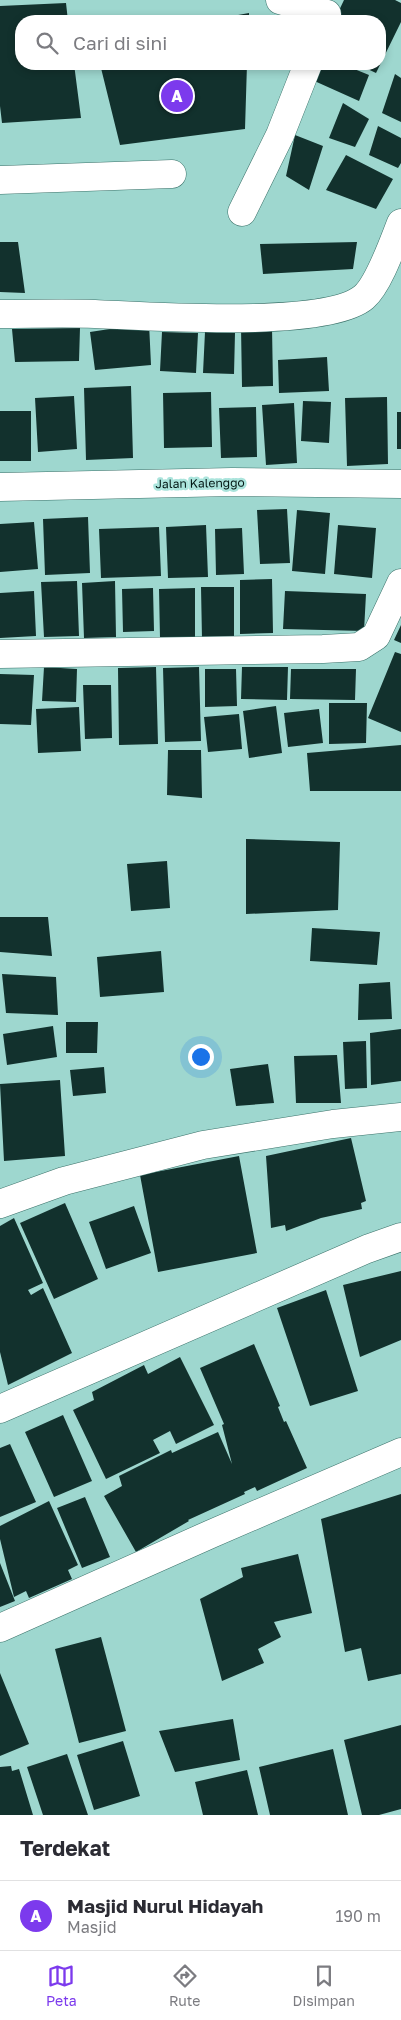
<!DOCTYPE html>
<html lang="id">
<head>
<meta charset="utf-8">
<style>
	body { margin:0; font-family:"Golos Text",sans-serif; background:#f2f2f3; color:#2b2b33 }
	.you { position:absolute; left:200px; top:1056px; width:18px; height:18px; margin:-12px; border:4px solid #fff; border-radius:50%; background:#1a73e8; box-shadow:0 0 0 8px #1a73e833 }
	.badge { display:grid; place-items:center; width:32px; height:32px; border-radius:50%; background:#7c3aed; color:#fff; font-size:16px; font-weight:700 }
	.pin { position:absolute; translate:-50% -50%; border:2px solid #fff; box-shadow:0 1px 5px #0006 }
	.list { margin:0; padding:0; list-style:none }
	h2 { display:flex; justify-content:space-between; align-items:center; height:65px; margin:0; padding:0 20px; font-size:21px }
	h2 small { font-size:16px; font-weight:400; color:#7c7c81 }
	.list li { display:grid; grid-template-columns:32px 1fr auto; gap:15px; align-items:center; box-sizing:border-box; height:70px; padding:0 20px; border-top:1px solid #e1e1e2 }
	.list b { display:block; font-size:19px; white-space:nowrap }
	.list p { margin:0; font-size:16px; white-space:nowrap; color:#7c7c81 }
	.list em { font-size:16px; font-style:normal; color:#7c7c81 }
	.icon { flex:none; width:28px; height:28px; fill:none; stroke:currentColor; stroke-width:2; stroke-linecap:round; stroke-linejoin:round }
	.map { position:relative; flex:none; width:401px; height:1815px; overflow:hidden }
	.search { position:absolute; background:#fff; box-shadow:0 2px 8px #0003; left:15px; right:15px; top:15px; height:55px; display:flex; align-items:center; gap:12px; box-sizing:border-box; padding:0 18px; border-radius:20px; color:#7c7c81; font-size:19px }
	.sheet { height:135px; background:#fff }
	nav { display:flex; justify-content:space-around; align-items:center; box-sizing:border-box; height:70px; border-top:1px solid #e1e1e2; background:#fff; font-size:14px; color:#7c7c81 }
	nav a { display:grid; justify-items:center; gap:2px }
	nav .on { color:#7c3aed }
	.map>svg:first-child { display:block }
</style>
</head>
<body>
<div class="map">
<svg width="401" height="1815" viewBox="0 0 401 1815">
	<rect width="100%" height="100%" fill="#9ed7cf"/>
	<path fill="#12312d" d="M344 0H395L401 3V22L376 73 357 64H380V21H334Z
		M66 3 68 21H21V64H74L81 118 2 123 0 106V6Z
		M249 13V21H211V20Z
		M100 64H247L245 129 120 145Z
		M318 64H342L369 75 359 101 310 79Z
		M395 74 401 78V122L382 113Z
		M343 103 369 119 355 147 329 138Z
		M378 126 401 138V163L398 168 369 155Z
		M295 135 323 146 309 190 286 176Z
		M346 155 393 179 376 209 326 190Z
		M0 242H18L25 293 0 292Z
		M357 242 353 269 263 274 260 244Z
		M149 323 151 365 95 370 90 332Z
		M241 327H272L273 386 242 387Z
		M80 328 79 361 15 362 12 329Z
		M162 332 198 333 196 373 160 371Z
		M205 332 235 333 234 374 203 373Z
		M327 357 329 391 279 393 278 360Z
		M131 386 133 458 86 460 84 388Z
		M211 392 212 447 164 448 163 393Z
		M74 396 77 449 38 452 35 398Z
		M387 397 388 464 347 466 345 398Z
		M303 401 331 402 329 443 301 441Z
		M294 403 297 463 266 465 262 405Z
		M256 407 257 457 221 458 219 408Z
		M0 411H31V461H0Z
		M397 412H401V449H397Z
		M287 509 290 563 260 564 257 510Z
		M297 510 330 513 325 574 292 571Z
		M88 517 90 573 45 575 43 519Z
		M34 522 38 569 0 572V524Z
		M206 525 208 577 168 578 166 527Z
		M338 525 376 528 372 578 334 574Z
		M159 527 161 576 101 578 99 529Z
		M242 528 244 574 216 575 215 529Z
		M272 579 273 633 240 634V580Z
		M77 581 79 636 44 637 41 582Z
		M115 581 116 637 84 638 82 583Z
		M201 587H234V638L202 639Z
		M153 588 154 631 123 632 122 589Z
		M195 588V638H160L159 589Z
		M34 591 36 636 0 638V593Z
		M285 591 366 594 364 631 283 629Z
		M401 625V643L394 640Z
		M395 652 401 654V732L368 718Z
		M44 667 77 669 76 702 42 701Z
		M156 667 158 744 119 745 118 668Z
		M199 667 201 741 165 742 163 668Z
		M242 667H288L287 700 241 699Z
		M205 669H236L237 706 205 707Z
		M291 669H356L355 700 290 699Z
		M0 674 34 675 31 725 0 724Z
		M83 685H111L112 738 85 739Z
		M329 703H367L366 743 329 744Z
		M276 706 282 753 249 758 243 711Z
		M79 707 81 751 38 753 36 709Z
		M319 709 323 743 288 747 284 713Z
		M239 714 242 749 208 752 204 717Z
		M401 745V791H310L307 753Z
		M168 750H201L202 798 167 795Z
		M246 839 340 842 338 910 246 914Z
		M167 861 170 908 131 911 127 864Z
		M0 917H48L52 956 0 952Z
		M312 928 380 932 377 965 310 961Z
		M161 951 164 992 100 997 97 957Z
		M2 974 56 977 58 1015 6 1013Z
		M390 982 392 1019 358 1020 359 984Z
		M66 1022H98L97 1053H66Z
		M53 1026 57 1057 7 1065 3 1034Z
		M401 1029V1081L371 1085 370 1033Z
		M366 1041 367 1088 345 1089 343 1042Z
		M337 1055 341 1103H296L294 1056Z
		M268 1064 274 1103 236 1106 230 1069Z
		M104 1067 106 1093 73 1096 70 1070Z
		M60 1080 65 1156 4 1161 0 1084Z
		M351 1138 366 1201 361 1203 362 1209 321 1218 286 1231 285 1225 271 1228 266 1156Z
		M239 1156 257 1253 158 1272 140 1175Z
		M65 1203 98 1279 54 1299 20 1223Z
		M134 1206 151 1253 106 1269 89 1222Z
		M14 1218 43 1283 28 1290 31 1295 43 1288 72 1353 8 1385 0 1352V1226Z
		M401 1271V1340L360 1357 343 1285Z
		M326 1290 358 1391 310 1406 277 1308Z
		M254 1344 280 1406 278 1407 284 1422 286 1421 307 1468 257 1491 255 1487 244 1492 245 1494 188 1520 189 1521 136 1552 104 1496 122 1486 119 1476 171 1450 172 1453 218 1432 232 1464 222 1425 224 1424 200 1368Z
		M180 1357 214 1425 176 1444 170 1431 153 1440 160 1453 106 1479 73 1410 94 1400 92 1392 144 1365 148 1374Z
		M63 1415 92 1481 54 1497 25 1432Z
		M10 1444 36 1502 0 1517V1448Z
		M401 1494V1674L368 1681 361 1648 345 1652 321 1519Z
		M85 1497 110 1557 82 1568 57 1508Z
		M49 1501 78 1565 68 1570 72 1579 29 1598 26 1591 14 1597 0 1539V1526Z
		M298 1554 312 1613 274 1622 281 1637 258 1649 264 1663 222 1681 200 1599 243 1577 241 1568Z
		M0 1563 15 1601 0 1607Z
		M101 1637 126 1731 79 1743 55 1649Z
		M0 1673 29 1744 0 1756Z
		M233 1719 240 1760 175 1772 159 1731Z
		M401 1725V1809L379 1815H362L344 1740Z
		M123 1741 140 1796 94 1810 77 1755Z
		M333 1749 348 1815H270L259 1767Z
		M67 1754 88 1815H43L27 1767Z
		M11 1766 12 1771 19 1769 33 1815H0V1767Z
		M247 1770 258 1815H203L195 1782Z"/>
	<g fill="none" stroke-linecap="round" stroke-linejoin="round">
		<g stroke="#3b726a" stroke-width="29">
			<path id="minor" d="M280 0 327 14 324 21
				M0 180 172 174
				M242 212 280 135 308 64
				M0 314C32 314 63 313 95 314 148 316 327 329 364 297 379 284 393 243 401 223
				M0 487 232 482 401 484
				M0 654 323 649 359 647 376 636 401 583
				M0 1204 64 1181 203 1145 333 1124 401 1117
				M0 1409 367 1249 401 1237
				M0 1628 211 1534 401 1452"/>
		</g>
		<use href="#minor" stroke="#fff" stroke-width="28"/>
	</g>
	<g text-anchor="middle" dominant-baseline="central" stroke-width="5" stroke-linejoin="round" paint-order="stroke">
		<g font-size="12" fill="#021714" stroke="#abe4dc">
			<text transform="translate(200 483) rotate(-1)">Jalan Kalenggo</text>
		</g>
	</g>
</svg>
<div class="you"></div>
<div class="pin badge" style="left:177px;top:96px">A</div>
<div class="search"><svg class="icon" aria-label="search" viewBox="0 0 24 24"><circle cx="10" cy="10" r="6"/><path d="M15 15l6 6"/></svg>Cari di sini</div>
</div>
<section class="sheet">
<h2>Terdekat<small></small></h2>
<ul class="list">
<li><span class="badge">A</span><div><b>Masjid Nurul Hidayah</b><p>Masjid</p></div><em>190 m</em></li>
</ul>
</section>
<nav>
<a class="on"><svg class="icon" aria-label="map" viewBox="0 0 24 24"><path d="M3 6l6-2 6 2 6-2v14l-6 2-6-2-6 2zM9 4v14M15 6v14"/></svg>Peta</a>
<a><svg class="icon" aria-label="directions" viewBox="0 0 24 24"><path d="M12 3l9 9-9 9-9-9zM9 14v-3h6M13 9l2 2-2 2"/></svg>Rute</a>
<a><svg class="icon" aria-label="saved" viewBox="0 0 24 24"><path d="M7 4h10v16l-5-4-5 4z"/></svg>Disimpan</a>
</nav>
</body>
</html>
